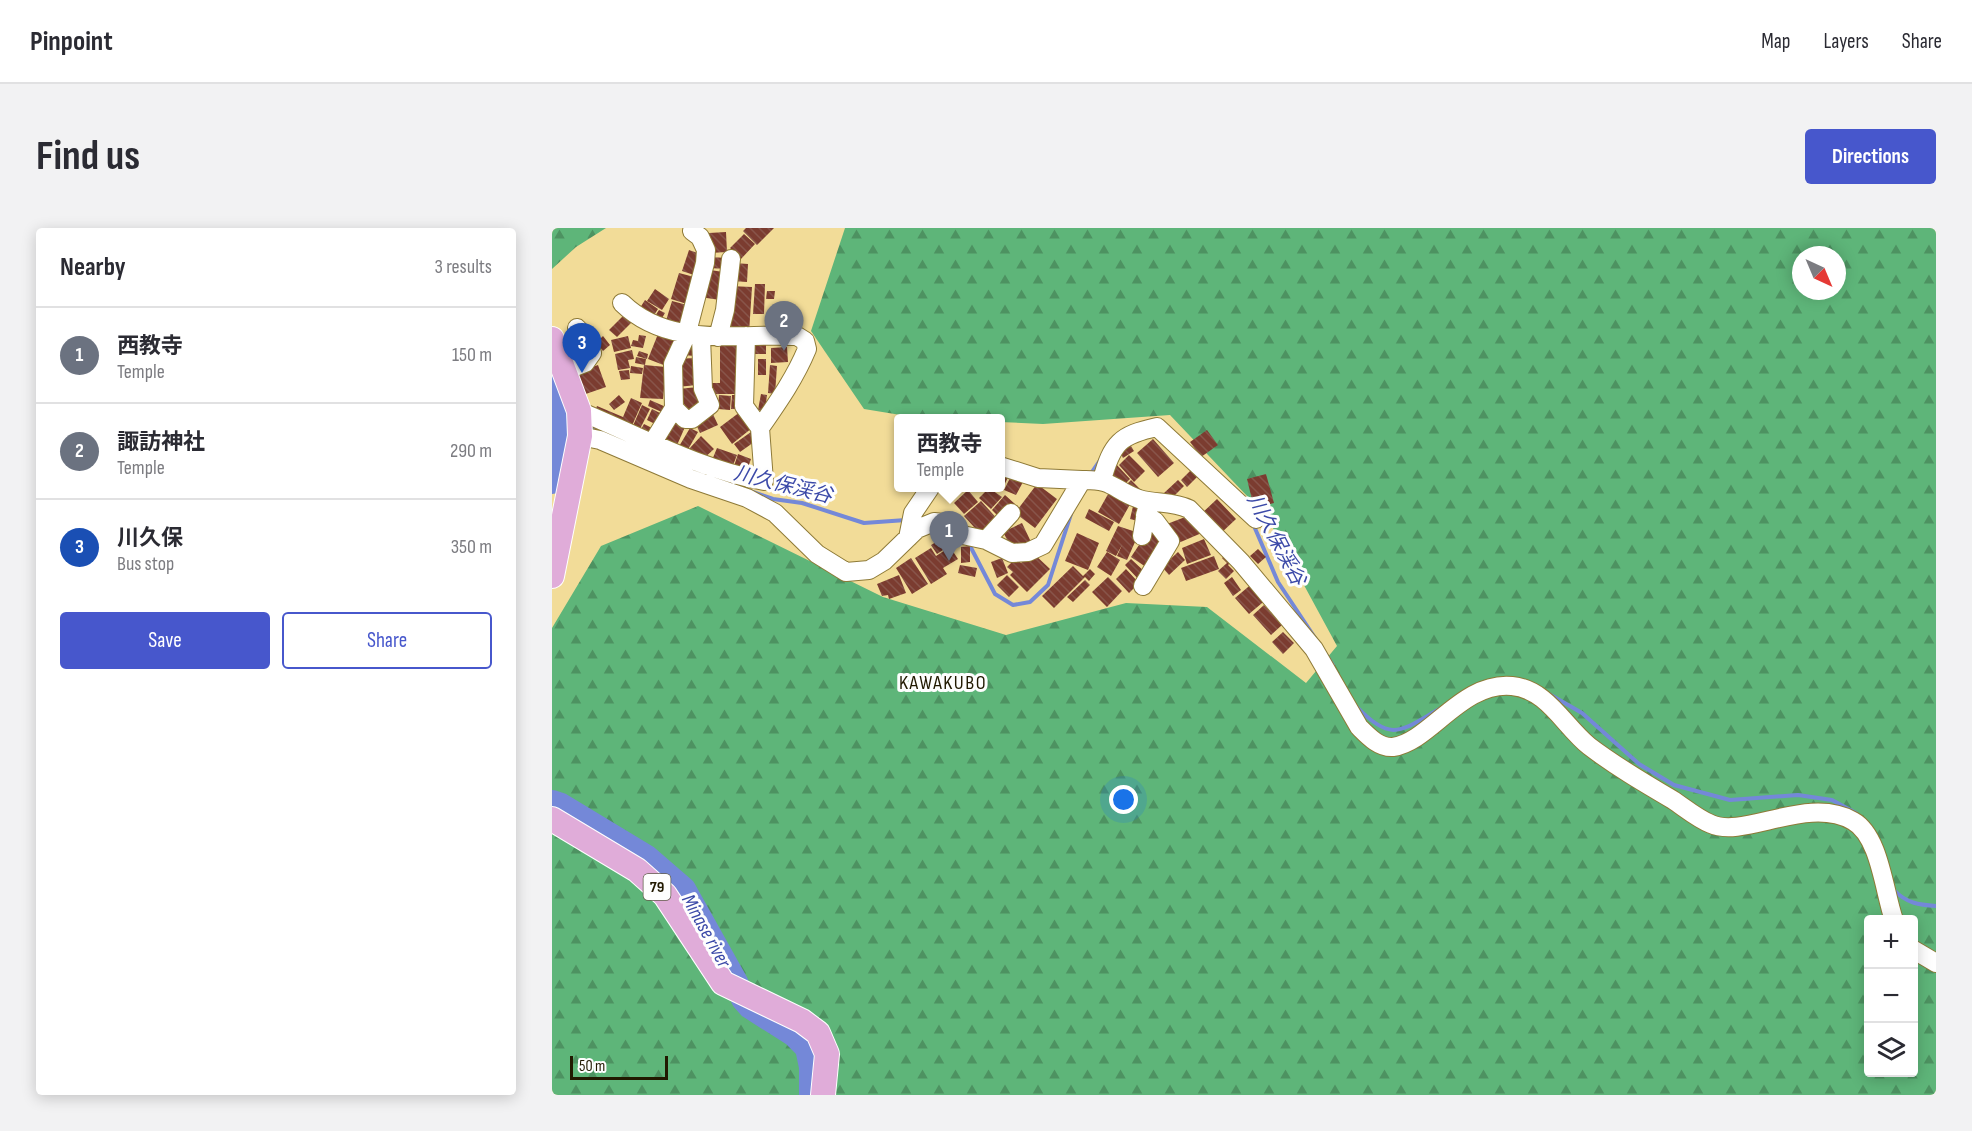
<!DOCTYPE html>
<html lang="en">
<head>
<meta charset="utf-8">
<style>
	body { margin:0; font-family:"Sofia Sans Condensed","Noto Sans JP",sans-serif; background:#f2f2f3; color:#2b2b33 }
	.controls { position:absolute; right:18px; bottom:18px; display:grid; overflow:hidden; border-radius:6px; box-shadow:0 3px 15px #0003 }
	.controls button { width:54px; height:54px; display:grid; place-items:center; padding:0; border:0; border-bottom:2px solid #e1e1e2; background:#fff; color:#2b2b33; font:30px sans-serif }
	.compass { position:absolute; left:1240px; top:18px; width:54px; height:54px; border-radius:50%; background:#fff; box-shadow:0 3px 15px #0003; rotate:136deg }
	.scale { position:absolute; left:18px; bottom:15px; width:98px; box-sizing:border-box; padding-left:6px; border:3px solid #211900; border-top:0; font-size:16px; line-height:21px; white-space:nowrap; color:#211900; -webkit-text-stroke:4px #fefefe; paint-order:stroke }
	.you { position:absolute; left:572px; top:572px; width:21px; height:21px; margin:-15px; border:4px solid #fff; border-radius:50%; background:#1a73e8; box-shadow:0 0 0 9px #1a73e833 }
	.badge { display:grid; place-items:center; width:39px; height:39px; border-radius:50%; background:#4757cc; color:#fff; font-size:20px; font-weight:700 }
	.pin { position:absolute; translate:-50% -50px; filter:drop-shadow(0 2px 3px #0008) }
	.pin::after { content:''; position:absolute; top:32px; width:21px; height:18px; background:inherit; clip-path:polygon(0 0,100% 0,50% 100%) }
	.popup { position:absolute; left:342px; top:186px; width:111px; height:78px; box-sizing:border-box; display:grid; place-content:center; border-radius:6px; background:#fff; filter:drop-shadow(0 2px 4px #0005); font-size:20px; white-space:nowrap; color:#7c7c81 }
	.popup b { font-size:22px; color:#2b2b33 }
	.popup::after { content:''; position:absolute; left:50%; top:100%; margin-left:-12px; border:12px solid transparent; border-top-color:#fff }
	.list { margin:0; padding:0; list-style:none }
	h2 { display:flex; justify-content:space-between; align-items:center; height:78px; margin:0; padding:0 24px; font-size:26px }
	h2 small { font-size:20px; font-weight:400; color:#7c7c81 }
	.list li { display:grid; grid-template-columns:39px 1fr auto; gap:18px; align-items:center; box-sizing:border-box; height:96px; padding:0 24px; border-top:2px solid #e1e1e2 }
	.list b { display:block; font-size:22px; white-space:nowrap }
	.list p { margin:0; font-size:20px; white-space:nowrap; color:#7c7c81 }
	.list em { font-size:20px; font-style:normal; color:#7c7c81 }
	.actions { display:flex; gap:12px; padding:18px 24px }
	.actions a { flex:1; padding:14px 0; border:2px solid #4757cc; border-radius:6px; text-align:center; font-size:21px; color:#4757cc }
	.actions .main { background:#4757cc; color:#fff }
	.icon { flex:none; width:33px; height:33px; fill:none; stroke:currentColor; stroke-width:2; stroke-linecap:round; stroke-linejoin:round }
	.map { position:relative; flex:none; width:1384px; height:867px; overflow:hidden; border-radius:6px }
	header { display:flex; align-items:center; gap:36px; box-sizing:border-box; height:84px; padding:0 30px; background:#fff; border-bottom:2px solid #e1e1e2 }
	header strong { font-size:28px }
	nav { display:flex; gap:33px; margin-inline-start:auto; font-size:21px }
	.intro { display:flex; align-items:center; justify-content:space-between; box-sizing:border-box; height:144px; padding:0 36px }
	h1 { margin:0; font-size:42px }
	.button { padding:15px 27px; border-radius:6px; background:#4757cc; color:#fff; font-size:21px; font-weight:700 }
	main { display:flex; gap:36px; padding:0 36px }
	aside { flex:1; background:#fff; border-radius:6px; box-shadow:0 3px 15px #0003 }
	.map>svg:first-child { display:block }
</style>
</head>
<body>
<header>
<strong>Pinpoint</strong>
<nav><a>Map</a><a>Layers</a><a>Share</a></nav>
</header>
<div class="intro"><h1>Find us</h1><a class="button">Directions</a></div>
<main>
<aside>
<h2>Nearby<small>3 results</small></h2>
<ul class="list">
<li><span class="badge" style="background:#6b7280">1</span><div><b>西教寺</b><p>Temple</p></div><em>150 m</em></li>
<li><span class="badge" style="background:#6b7280">2</span><div><b>諏訪神社</b><p>Temple</p></div><em>290 m</em></li>
<li><span class="badge" style="background:#1a4fb4">3</span><div><b>川久保</b><p>Bus stop</p></div><em>350 m</em></li>
</ul>
<div class="actions"><a class="main">Save</a><a>Share</a></div>
</aside>
<div class="map">
<svg width="1384" height="867" viewBox="0 0 1384 867">
	<defs>
		<pattern id="forest-firs" width="22" height="20" patternUnits="userSpaceOnUse" patternTransform="scale(1.5)"><rect width="22" height="20" fill="#5eb579"/><path d="M5 1l3.5 6h-7zM16 11l3.5 6h-7z" fill="#4d9261"/></pattern>
		<pattern id="building-back-hatch" width="6" height="6" patternUnits="userSpaceOnUse" patternTransform="scale(1.5)"><rect width="6" height="6" fill="#7b3c30"/><path d="M-1 5l2 2M0 0l6 6M5-1l2 2" fill="none" stroke="#88554a"/></pattern>
	</defs>
	<rect width="100%" height="100%" fill="#f2dc98"/>
	<path fill="url(#forest-firs)" fill-rule="evenodd" d="M0 0H54L24 19 0 41Z
		M293 0H1384V867H0V400L49 318 146 278 331 369 454 407 574 375 655 379 754 455 785 418 715 289 618 187 491 196 448 194V190H367L312 181 259 103ZM1249 27H1285V63H1249ZM1316 692H1362V844H1316Z"/>
	<g fill="none" stroke-linecap="round" stroke-linejoin="round">
		<path stroke="#7488d8" stroke-width="4" d="M35 197 53 205
			M538 247 549 231
			M198 263 221 271 250 275 312 295 354 292
			M702 298 726 354 781 437
			M416 314 443 366 461 377 478 374 496 357 520 283
			M997 466 1030 485 1087 536 1122 557 1178 572 1246 567 1280 572 1304 585
			M805 479C840 516 850 502 889 480
			M1342 662C1354 675 1367 677 1384 678"/>
		<path stroke="#7488d8" stroke-width="24" d="M0 146 12 191 0 254
			M0 574 9 577 95 629 132 661 184 754 191 771 198 779 242 807 255 820 259 839V867"/>
	</g>
	<path fill="url(#building-back-hatch)" d="M194 0H222L205 17 191 3Z
		M174 4 175 24 158 25 157 5Z
		M192 6 203 16 189 31 178 20Z
		M137 22 151 27 145 48 130 43Z
		M156 29 177 30 176 41 156 40Z
		M182 35 196 36 195 54 180 53Z
		M152 41 171 44 168 72 148 69Z
		M127 45 146 50 138 77 119 71Z
		M203 56H213L212 86H201Z
		M177 58 200 59 197 105 174 103Z
		M103 61 117 71 110 82 95 73Z
		M215 63H223L222 71H214Z
		M93 72 106 81 99 92 86 83Z
		M120 73 139 78 133 101 113 96Z
		M107 82 113 85 107 95 101 91Z
		M74 85 81 93 65 109 57 102Z
		M108 101 126 108 114 138 96 131Z
		M87 107 94 108 91 120 79 118 81 112 86 113Z
		M51 108 58 117 51 123 44 115Z
		M76 108 79 120 62 124 59 112Z
		M146 112 145 128 127 127 133 113Z
		M195 112H214V126H195Z
		M189 113V166H154V155H168V114Z
		M235 119 236 134 219 135V120Z
		M80 122 82 131 76 132 78 140 66 142 63 126Z
		M87 123 96 126 95 131 85 128Z
		M84 129 94 131 93 137 83 135Z
		M143 130 145 157 125 159 123 131Z
		M206 131H214V147H206Z
		M46 137 54 159 28 168 20 146Z
		M92 137 114 139 111 171 88 170Z
		M218 137 225 138 223 166 216 165Z
		M79 138 91 140 90 146 78 145Z
		M77 142 78 151 69 152 67 143Z
		M146 159 155 180 137 188 126 161Z
		M209 166 215 167 213 183 206 182Z
		M67 167 73 174 62 182 57 176Z
		M167 167 179 168 178 182 166 181Z
		M180 167H186V181H179Z
		M79 170 90 175 79 200 42 185 45 178 71 189Z
		M98 172 114 179 112 185 96 178Z
		M90 177 98 181 87 203 80 200Z
		M100 181 110 186 105 197 95 192Z
		M160 184 166 197 148 205 142 192Z
		M188 184 200 200 180 216 168 199Z
		M121 194 133 199 122 224 110 219Z
		M92 196 100 200 97 207 88 203Z
		M138 200 146 204 134 225 126 220Z
		M655 202 666 217 649 229 638 214Z
		M199 204 205 212 188 224 182 216Z
		M149 208 162 221 149 233 137 221Z
		M601 211 622 235 606 249 585 225Z
		M576 213 582 223 571 230 565 219Z
		M165 220 185 227 178 245 158 237Z
		M186 226 199 231 193 248 180 244Z
		M577 227 593 243 582 254 567 237Z
		M563 235 578 251 570 259 555 243Z
		M640 241 646 248 635 259 629 252Z
		M448 243 457 247 450 262 448 261Z
		M714 246 722 275 702 280 695 251Z
		M459 248 471 254 464 267 452 262Z
		M579 252 590 263 573 258Z
		M626 252 632 258 618 272 612 265Z
		M485 256 505 271 483 300 463 285Z
		M560 259 581 271 567 296 546 284Z
		M437 260 450 269 439 281 427 270Z
		M416 262 426 274 412 286 402 275Z
		M453 267 463 276 449 291 440 282Z
		M665 271 684 291 667 307 648 287Z
		M429 273 448 294 431 309 412 288Z
		M582 274 594 277 590 294 578 291Z
		M537 281 562 294 557 303 533 290Z
		M641 286 652 304 624 316 615 296Z
		M470 295 479 314 461 323 451 304Z
		M566 298 587 305 575 332 565 328 570 317 564 328 554 323Z
		M395 299 408 312 401 319 388 306Z
		M597 302 615 314 597 341 579 329Z
		M525 305 547 315 536 342 513 333Z
		M391 310 397 318 385 326 379 317Z
		M652 311 659 327 635 336 630 320Z
		M418 318V334L409 335V319Z
		M398 319 406 331 391 340 395 346 379 356 363 330 379 320 384 328Z
		M706 321 714 329 706 336 698 328Z
		M480 324 498 341 475 364 458 347 461 344 455 339 464 330 469 335Z
		M555 324 568 332 559 348 545 339Z
		M626 324 633 332 617 347 610 339Z
		M676 324 682 331 676 337 682 343 674 351 666 343 675 335 670 330Z
		M662 328 667 341 634 353 629 340Z
		M359 330 376 356 360 366 344 340Z
		M450 330 456 345 445 350 439 334Z
		M579 331 594 345 587 352 573 337Z
		M408 337 425 340 423 349 406 345Z
		M521 338 531 348 538 341 543 346 537 353 533 349 502 380 490 368Z
		M574 341 587 355 577 365 564 351Z
		M347 347 354 365 337 371 336 367 330 368 325 356Z
		M455 347 467 359 457 369 445 357Z
		M556 349 570 363 555 379 540 364Z
		M680 349 689 362 681 368 672 355Z
		M533 352 538 357 521 374 515 369Z
		M702 354 716 370 697 386 683 370Z
		M712 377 730 397 719 407 701 387Z
		M731 404 742 415 731 426 720 414Z"/>
	<g fill="none" stroke-linecap="round" stroke-linejoin="round">
		<g stroke="#8e7a37" stroke-width="20">
			<path id="minor" d="M70 75C117 121 186 105 245 108L253 113 255 121C243 150 226 174 208 200
				M166 109 173 82 179 31
				M13 143 33 135 40 125 34 111 25 100
				M122 180 133 191H140L158 177 151 161 149 109
				M27 183C88 208 146 241 212 253L208 200 192 178 194 108
				M28 208 48 212 139 251 195 270 223 285 265 326 294 344 317 342 332 333 365 301 382 294 391 295 406 306 434 312 460 325 476 324 491 317 530 252C562 251 561 262 587 271 604 276 621 273 637 281L689 334 762 421 807 499C816 508 827 520 841 519 878 514 910 453 960 458 995 461 1012 498 1037 518 1063 538 1092 555 1121 572 1133 580 1146 591 1159 596 1192 611 1256 567 1301 593 1328 608 1332 664 1342 692
				M101 214 122 180 121 136 134 108 153 35 154 22 148 9 140 3
				M448 238 486 250 530 252
				M550 252C560 215 568 207 605 199L704 291
				M590 308 595 278
				M356 310 361 285 378 260
				M434 312 459 285
				M591 358 618 313 603 293 593 287
				M1362 722 1384 735"/>
		</g>
		<g stroke="#fff" stroke-width="26">
			<path id="major" d="M0 111 27 183 28 208 0 348
				M0 591 85 642 113 667 171 755 250 793 266 805 275 826 271 867"/>
		</g>
		<use href="#minor" stroke="#fff" stroke-width="18"/>
		<use href="#major" stroke="#e0acd9" stroke-width="24"/>
	</g>
	<g text-anchor="middle" dominant-baseline="central" stroke-width="6" stroke-linejoin="round" paint-order="stroke">
		<rect fill="#fefefe" stroke="#635e4c" stroke-width="1.5" x="91.5" y="646" width="27" height="26" rx="4.5"/>
		<g font-size="16" font-weight="bold" fill="#211900">
			<text x="105" y="659">79</text>
		</g>
		<g font-size="20" font-style="italic" fill="#3b49a8" stroke="#fefefe">
			<text transform="translate(231 257) rotate(14)">川久保渓谷</text>
			<text transform="translate(724 312) rotate(62)">川久保渓谷</text>
			<text transform="translate(154 703) rotate(61)">Minase river</text>
		</g>
		<g font-size="20" letter-spacing="1.5" fill="#211900" stroke="#fefefe">
			<text x="391" y="455">KAWAKUBO</text>
		</g>
	</g>
</svg>
<div class="controls">
<button>+</button>
<button>−</button>
<button><svg class="icon" aria-label="layers" viewBox="0 0 24 24"><path d="M12 4l9 5-9 5-9-5zM3 14l9 5 9-5"/></svg></button>
</div>
<svg class="compass" viewBox="-18 -18 36 36"><path d="M0-13l5 13h-10z" fill="#e53935"/><path d="M0 13l5-13h-10z" fill="#7c7c81"/></svg>
<div class="scale">50 m</div>
<div class="you"></div>
<div class="pin badge" style="left:397px;top:333px;background:#6b7280">1</div>
<div class="popup"><b>西教寺</b>Temple</div>
<div class="pin badge" style="left:232px;top:123px;background:#6b7280">2</div>
<div class="pin badge" style="left:30px;top:145px;background:#1a4fb4">3</div>
</div>
</main>
</body>
</html>
